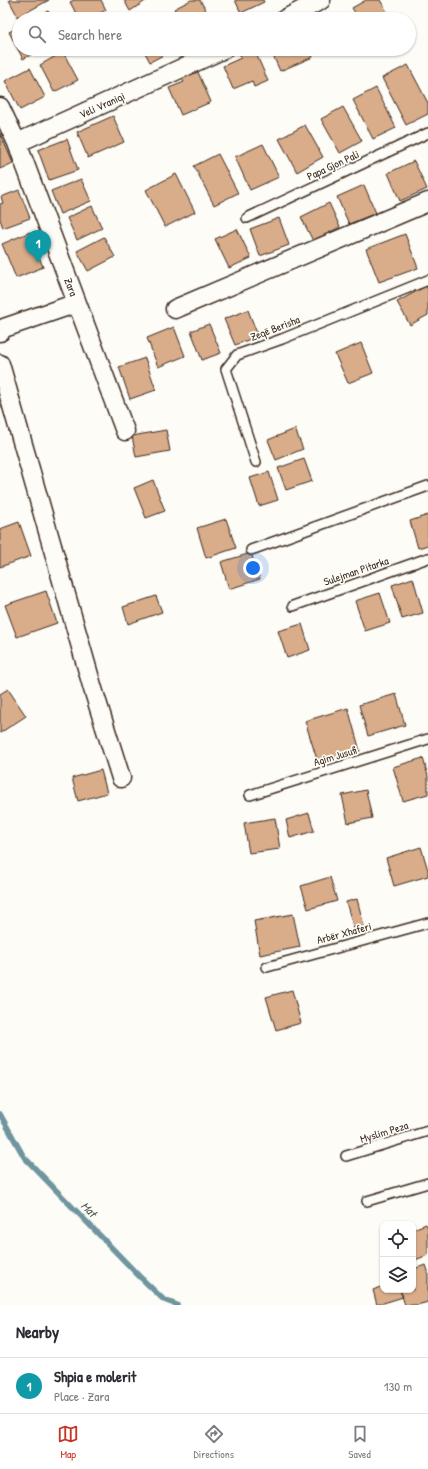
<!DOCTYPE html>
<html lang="en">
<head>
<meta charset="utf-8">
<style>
	body { margin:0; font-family:"Patrick Hand",sans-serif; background:#f2f2f3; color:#2b2b33 }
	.controls { position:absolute; right:12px; bottom:12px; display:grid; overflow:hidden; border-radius:8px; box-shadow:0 1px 3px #0004 }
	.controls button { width:36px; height:36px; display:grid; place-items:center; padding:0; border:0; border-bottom:1px solid #e1e1e2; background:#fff; color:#2b2b33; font:20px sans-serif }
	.you { position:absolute; left:253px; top:568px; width:14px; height:14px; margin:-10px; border:3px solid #fff; border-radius:50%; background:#1a73e8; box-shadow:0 0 0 6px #1a73e833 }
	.badge { display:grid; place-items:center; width:26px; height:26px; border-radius:50%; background:#c8321e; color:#fff; font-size:13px; font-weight:700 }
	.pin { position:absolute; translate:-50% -33px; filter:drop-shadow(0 1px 2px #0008) }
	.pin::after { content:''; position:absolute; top:21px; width:14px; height:12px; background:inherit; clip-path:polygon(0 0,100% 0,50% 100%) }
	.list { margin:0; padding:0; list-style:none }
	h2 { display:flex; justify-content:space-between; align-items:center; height:52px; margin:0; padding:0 16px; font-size:17px }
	h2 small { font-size:13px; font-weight:400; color:#7c7c81 }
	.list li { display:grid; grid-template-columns:26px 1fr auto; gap:12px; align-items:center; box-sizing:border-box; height:56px; padding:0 16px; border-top:1px solid #e1e1e2 }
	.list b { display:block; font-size:15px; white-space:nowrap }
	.list p { margin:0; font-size:13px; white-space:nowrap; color:#7c7c81 }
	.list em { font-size:13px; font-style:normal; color:#7c7c81 }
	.icon { flex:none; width:22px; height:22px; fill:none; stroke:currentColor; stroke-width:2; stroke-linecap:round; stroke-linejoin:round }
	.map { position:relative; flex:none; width:428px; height:1305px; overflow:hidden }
	.search { position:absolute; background:#fff; box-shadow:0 1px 3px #0004; left:12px; right:12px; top:12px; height:44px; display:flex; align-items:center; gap:10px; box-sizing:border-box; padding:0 14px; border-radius:22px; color:#7c7c81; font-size:15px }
	.sheet { height:108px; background:#fff }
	nav { display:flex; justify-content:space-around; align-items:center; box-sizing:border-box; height:56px; border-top:1px solid #e1e1e2; background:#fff; font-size:11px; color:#7c7c81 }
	nav a { display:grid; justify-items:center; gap:2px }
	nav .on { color:#c8321e }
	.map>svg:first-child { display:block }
</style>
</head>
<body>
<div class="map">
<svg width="428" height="1305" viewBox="0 0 428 1305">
	<rect width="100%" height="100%" fill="#fdfcf7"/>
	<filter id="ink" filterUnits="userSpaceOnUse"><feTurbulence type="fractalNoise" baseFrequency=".025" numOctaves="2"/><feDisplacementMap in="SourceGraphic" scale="8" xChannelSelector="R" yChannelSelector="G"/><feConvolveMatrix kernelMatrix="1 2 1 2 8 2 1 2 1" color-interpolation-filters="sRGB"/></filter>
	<g filter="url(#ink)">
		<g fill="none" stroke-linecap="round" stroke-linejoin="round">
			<path stroke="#6f959e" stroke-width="5.5" d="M0 1114 24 1157 139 1276 164 1300 177 1305"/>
		</g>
		<path fill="#d9ac8a" stroke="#3b2a1e" d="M9 0H49L18 17Z
			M74 0H101L106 10 89 19H79L70 2Z
			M124 0H147L130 11Z
			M191 0H200L211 19H180L174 9Z
			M235 0H263L264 2 241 13Z
			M366 0H380L389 15 382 19H359L352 8Z
			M48 11 53 19H33Z
			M19 27V49H42L23 59 9 32Z
			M143 49H175L150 62Z
			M245 49H254L268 81 254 87 252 81 233 89 223 66 241 58 239 52Z
			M270 49H310L313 57 280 71Z
			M63 52 78 80 54 92 40 65Z
			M408 65 428 103V114L406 125 382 78Z
			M30 68 45 97 20 110 5 81Z
			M197 70 211 102 181 115 169 88 184 82 181 77Z
			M376 88 396 128 373 139 353 100Z
			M343 107 362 141 340 153 321 119Z
			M113 116 124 142 88 158 77 132Z
			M305 125 323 157 297 172 279 139Z
			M0 133 13 163 0 169Z
			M67 139 78 170 49 180 38 150Z
			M263 144 279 177 250 190 235 157Z
			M218 154 238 193 214 205 194 166Z
			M414 161 427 189 400 201 388 173Z
			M176 174 195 212 165 227 146 190Z
			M81 179 91 201 60 214 51 191Z
			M364 185 376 213 349 224 337 197Z
			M19 190 30 218 3 228 0 219V204L3 203 1 197Z
			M329 203 340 227 313 241 301 217Z
			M92 206 102 228 77 240 67 218Z
			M279 218 289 245 260 256 250 229Z
			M237 229 251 258 229 268 215 239Z
			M30 232 35 245 41 242 45 251 38 254 43 267 16 278 2 244Z
			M405 234 418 268 379 282 366 249Z
			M104 237 115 257 88 271 77 251Z
			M426 286 428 290V315L410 325 397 302Z
			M248 310 258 336 235 345 224 319Z
			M209 324 221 353 202 360 191 331Z
			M174 327 185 356 158 367 147 338Z
			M361 343 373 373 348 383 335 354Z
			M145 358 156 390 130 399 119 367Z
			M295 429 303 449 276 460 268 440Z
			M166 430 170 451 136 457 132 436Z
			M304 459 312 481 286 490 278 468Z
			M269 472 278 500 259 506 250 478Z
			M153 480 165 511 146 518 134 488Z
			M428 515V545L418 548 410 521Z
			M226 519 236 548 206 558 197 528Z
			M19 522 31 556 0 567V529Z
			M251 553 260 579 229 589 221 562Z
			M413 578 423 613 402 619 392 585Z
			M46 591 57 623 17 637 5 605Z
			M380 593 390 623 365 631 355 601Z
			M156 596 162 612 128 624 123 607Z
			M302 624 310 650 287 658 278 631Z
			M8 689 26 716 0 733V694Z
			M396 694 405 725 368 736 359 705Z
			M348 708 360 751 318 763 305 721Z
			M423 758 428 776V794L403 801 393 767Z
			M101 770 107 793 78 801 72 778Z
			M366 790 372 818 348 823 342 795Z
			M309 813 314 831 290 838 286 820Z
			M275 818 280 849 249 853 244 823Z
			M421 847 428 870V876L394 886 386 858Z
			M330 877 337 901 308 909 301 886Z
			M357 899 365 930 355 933 346 902Z
			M293 914 300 947 260 955 254 921Z
			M292 990 301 1023 276 1030 266 997Z
			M426 1224 428 1228V1255L415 1260 413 1255V1229Z
			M426 1265 428 1271V1302L417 1305H405L400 1290H413V1269Z
			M383 1286V1290H400L403 1297 377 1305 373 1290Z"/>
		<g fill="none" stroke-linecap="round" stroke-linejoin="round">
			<g stroke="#3b2a1e" stroke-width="12">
				<path id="service" d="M247 218 428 133
					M256 462 226 369 237 355 282 339 428 280
					M251 550 428 486
					M293 606 428 558
					M250 795 428 739
					M267 967 428 923
					M346 1156 428 1131
					M367 1201 428 1183"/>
			</g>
			<g stroke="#3b2a1e" stroke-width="21">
				<path id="minor" d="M285 19 321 0
					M0 107 17 143 125 431
					M17 143 224 49
					M175 309 428 202
					M0 332 4 328 77 303
					M0 364 93 689 121 778"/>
			</g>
			<use href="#service" stroke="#fdfcf7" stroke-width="9"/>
			<use href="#minor" stroke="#fdfcf7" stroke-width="18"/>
		</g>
	</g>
	<g text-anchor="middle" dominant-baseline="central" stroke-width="3.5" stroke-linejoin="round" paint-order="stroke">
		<g font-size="11" fill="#3b2a1e" stroke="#fdfcf7">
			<text transform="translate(102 105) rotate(-24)">Veli Vraniqi</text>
			<text transform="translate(333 165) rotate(-25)">Papa Gjon Pali</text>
			<text transform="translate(71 287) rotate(69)">Zara</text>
			<text transform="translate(275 328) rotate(-21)">Zeqë Berisha</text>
			<text transform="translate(356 571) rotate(-19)">Sulejman Pitarka</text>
			<text transform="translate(335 756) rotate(-17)">Agim Jusufi</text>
			<text transform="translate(344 933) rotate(-15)">Arbër Xhaferi</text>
			<text transform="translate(384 1132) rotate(-17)">Myslim Peza</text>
		</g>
		<g font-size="12" font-style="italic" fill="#515653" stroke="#fdfcf7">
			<text transform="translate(89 1209) rotate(46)">Mat</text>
		</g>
	</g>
</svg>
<div class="controls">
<button><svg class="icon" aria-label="locate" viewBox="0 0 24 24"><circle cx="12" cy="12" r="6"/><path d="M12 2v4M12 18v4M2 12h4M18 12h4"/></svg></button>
<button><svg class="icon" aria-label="layers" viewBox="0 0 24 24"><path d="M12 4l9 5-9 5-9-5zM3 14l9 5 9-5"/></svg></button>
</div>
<div class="you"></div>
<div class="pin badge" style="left:38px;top:263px;background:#0f9aa8">1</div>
<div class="search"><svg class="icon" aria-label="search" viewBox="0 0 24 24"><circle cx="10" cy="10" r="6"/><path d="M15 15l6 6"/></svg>Search here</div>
</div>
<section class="sheet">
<h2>Nearby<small></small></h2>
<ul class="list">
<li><span class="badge" style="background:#0f9aa8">1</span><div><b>Shpia e molerit</b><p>Place · Zara</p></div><em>130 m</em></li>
</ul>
</section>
<nav>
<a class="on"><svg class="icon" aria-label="map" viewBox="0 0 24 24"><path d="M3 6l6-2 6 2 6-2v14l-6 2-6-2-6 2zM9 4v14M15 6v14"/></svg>Map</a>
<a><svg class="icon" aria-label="directions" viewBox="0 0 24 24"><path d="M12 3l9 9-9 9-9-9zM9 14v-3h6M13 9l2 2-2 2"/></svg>Directions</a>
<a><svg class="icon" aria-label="saved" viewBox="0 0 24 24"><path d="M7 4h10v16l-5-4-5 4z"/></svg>Saved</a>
</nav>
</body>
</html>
